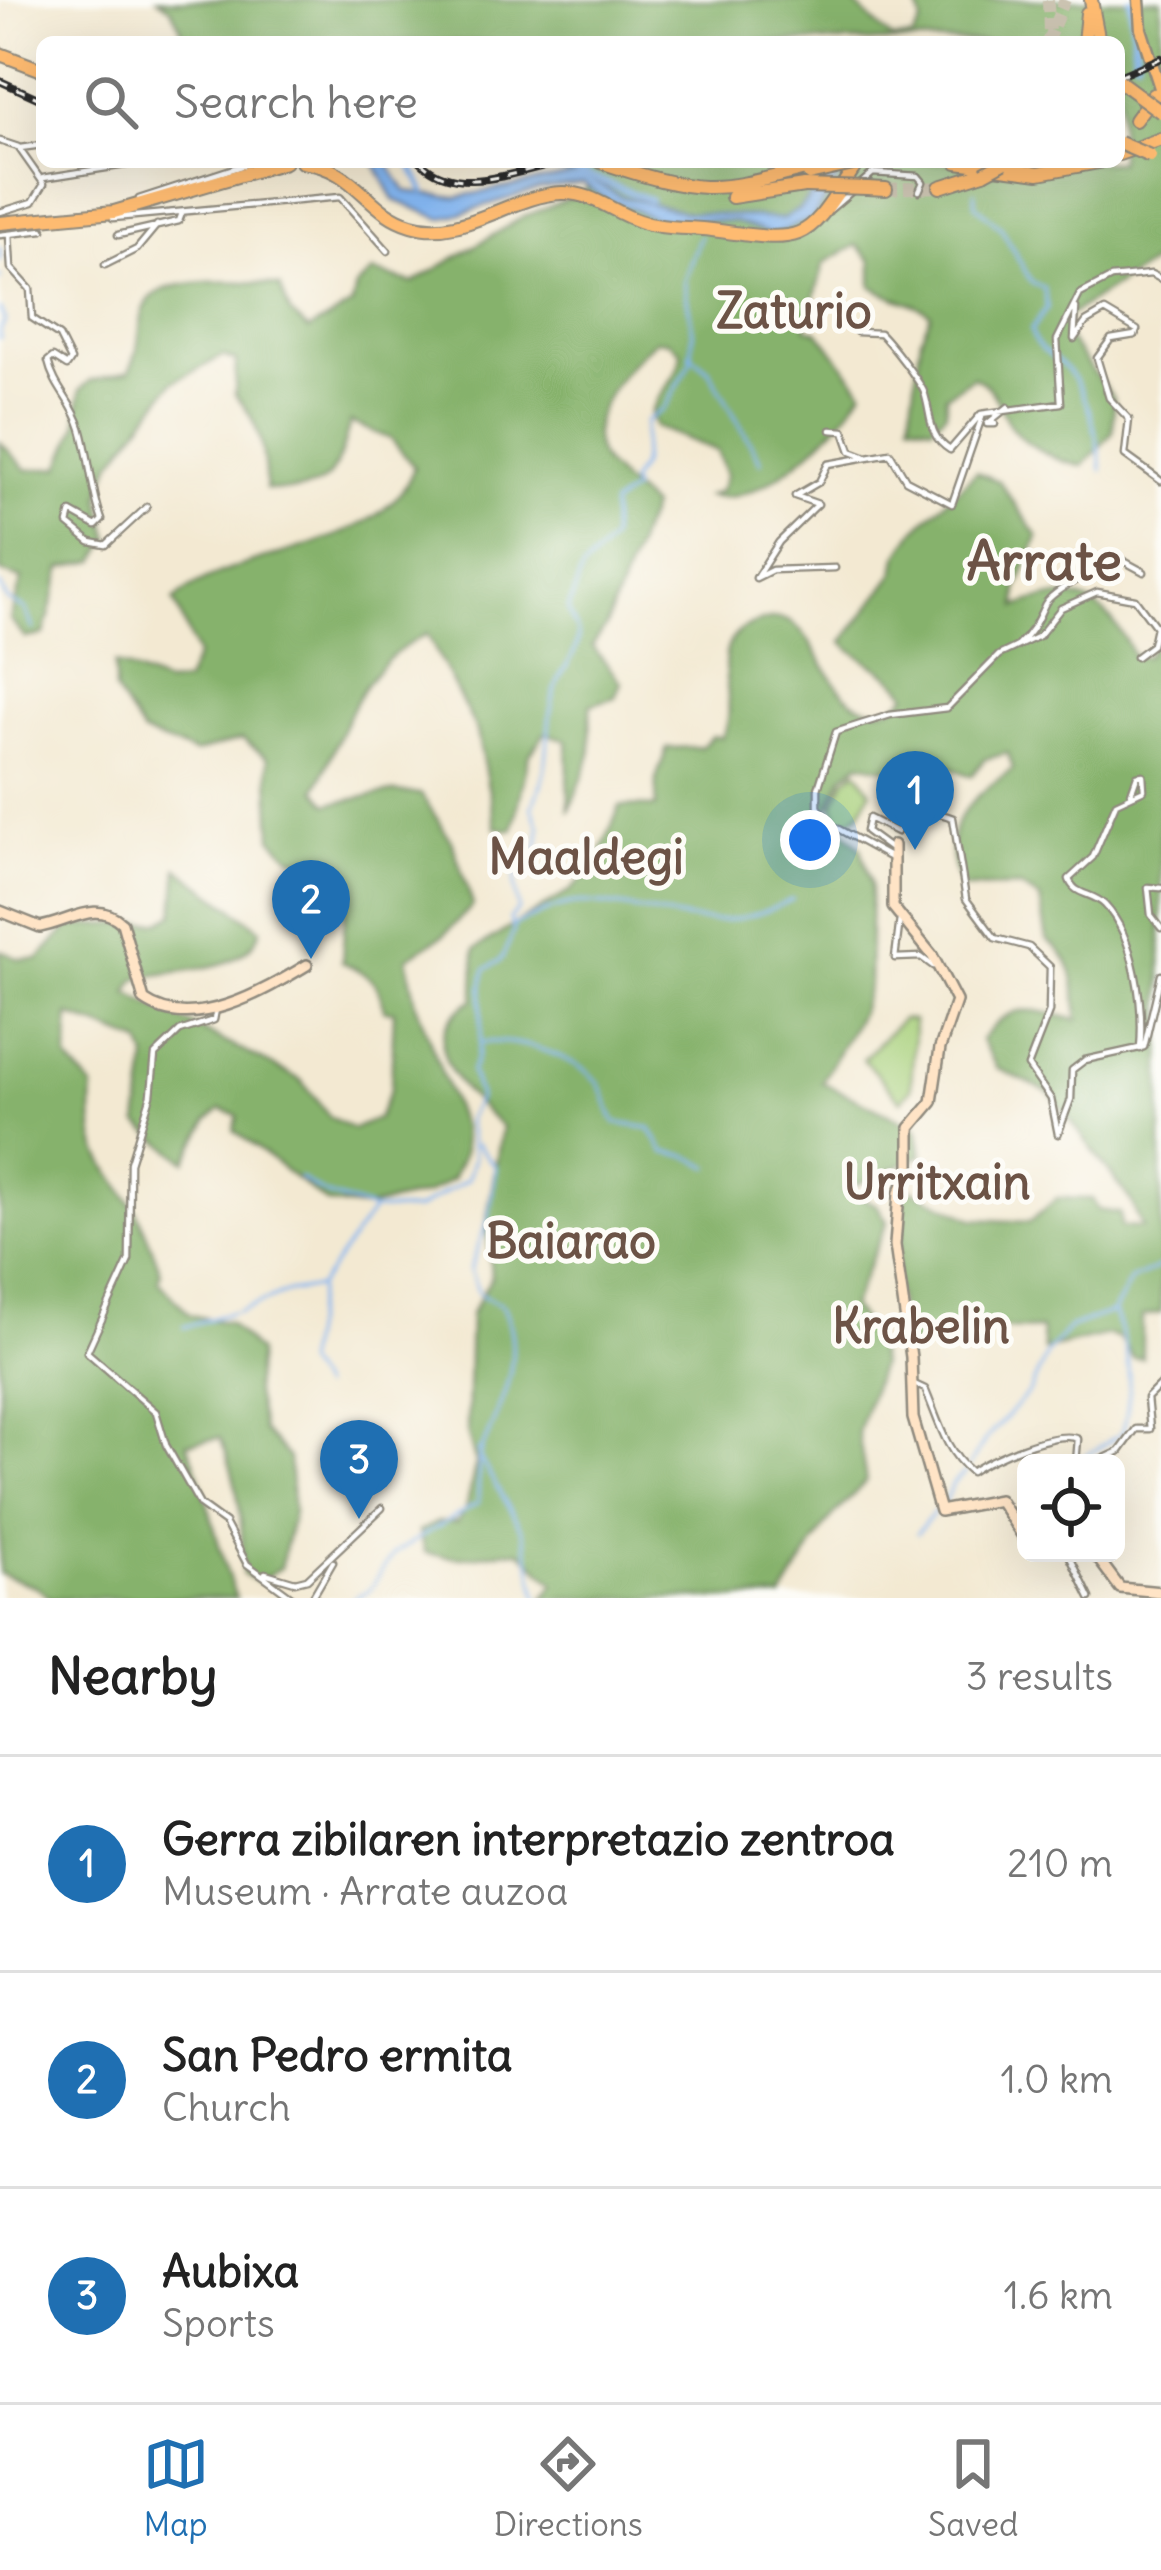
<!DOCTYPE html>
<html lang="en">
<head>
<meta charset="utf-8">
<style>
	body { margin:0; font-family:Delius,sans-serif; background:#f6f6f6; color:#222 }
	.controls { position:absolute; right:36px; bottom:36px; display:grid; overflow:hidden; border-radius:18px; box-shadow:0 12px 48px #0002 }
	.controls button { width:108px; height:108px; display:grid; place-items:center; padding:0; border:0; border-bottom:3px solid #e0e0e0; background:#fff; color:#222; font:60px sans-serif }
	.you { position:absolute; left:810px; top:840px; width:42px; height:42px; margin:-30px; border:9px solid #fff; border-radius:50%; background:#1a73e8; box-shadow:0 0 0 18px #1a73e833 }
	.badge { display:grid; place-items:center; width:78px; height:78px; border-radius:50%; background:#1f6fb2; color:#fff; font-size:39px; font-weight:700 }
	.pin { position:absolute; translate:-50% -99px; filter:drop-shadow(0 3px 6px #0008) }
	.pin::after { content:''; position:absolute; top:63px; width:42px; height:36px; background:inherit; clip-path:polygon(0 0,100% 0,50% 100%) }
	.list { margin:0; padding:0; list-style:none }
	h2 { display:flex; justify-content:space-between; align-items:center; height:156px; margin:0; padding:0 48px; font-size:51px }
	h2 small { font-size:39px; font-weight:400; color:#767676 }
	.list li { display:grid; grid-template-columns:78px 1fr auto; gap:36px; align-items:center; box-sizing:border-box; height:216px; padding:0 48px; border-top:3px solid #e0e0e0 }
	.list b { display:block; font-size:45px; white-space:nowrap }
	.list p { margin:0; font-size:39px; white-space:nowrap; color:#767676 }
	.list em { font-size:39px; font-style:normal; color:#767676 }
	.icon { flex:none; width:66px; height:66px; fill:none; stroke:currentColor; stroke-width:2; stroke-linecap:round; stroke-linejoin:round }
	.map { position:relative; flex:none; width:1161px; height:1598px; overflow:hidden }
	.search { position:absolute; background:#fff; box-shadow:0 12px 48px #0002; left:36px; right:36px; top:36px; height:132px; display:flex; align-items:center; gap:30px; box-sizing:border-box; padding:0 42px; border-radius:18px; color:#767676; font-size:45px }
	.sheet { height:804px; background:#fff }
	nav { display:flex; justify-content:space-around; align-items:center; box-sizing:border-box; height:168px; border-top:3px solid #e0e0e0; background:#fff; font-size:33px; color:#767676 }
	nav a { display:grid; justify-items:center; gap:6px }
	nav .on { color:#1f6fb2 }
	.map>svg:first-child { display:block }
</style>
</head>
<body>
<div class="map">
<svg width="1161" height="1598" viewBox="0 0 1161 1598">
	<rect width="100%" height="100%" fill="#fdfcf7"/>
	<filter id="ink" filterUnits="userSpaceOnUse"><feTurbulence type="fractalNoise" baseFrequency=".00833" numOctaves="2"/><feDisplacementMap in="SourceGraphic" scale="24" xChannelSelector="R" yChannelSelector="G"/><feConvolveMatrix kernelMatrix="1 2 1 2 8 2 1 2 1" color-interpolation-filters="sRGB"/></filter>
	<filter id="wash" filterUnits="userSpaceOnUse"><feTurbulence type="fractalNoise" baseFrequency=".004" numOctaves="4" result="noise"/><feDisplacementMap in="SourceGraphic" scale="48" xChannelSelector="R" yChannelSelector="G"/><feGaussianBlur stdDeviation="2.7" result="paint"/><feColorMatrix in="noise" values="0 0 0 0 0 0 0 0 0 0 0 0 0 0 0 0 0 1.4 0 .05"/><feComposite in="paint" operator="in"/></filter>
	<g filter="url(#wash)">
		<rect width="100%" height="100%" fill="#f3e9d2"/>
		<path fill="#a8d07c" stroke="#6a7e54" stroke-width="3" d="M857 770 871 791 860 813 842 825 833 806 845 780Z
			M902 1019 913 1020C916 1033 911 1071 911 1089L901 1101 863 1059Z"/>
		<path fill="#86b26c" stroke="#586e4c" stroke-width="3" d="M158 0H850L892 39 913 38 922 22 916 0H1161V257L1068 316 1067 338 1114 399 1113 432 1083 466C1060 463 1021 444 1008 422 997 403 996 387 973 377L946 395V412L932 426 910 421 921 338 931 314C912 299 891 300 872 286V261L857 245 824 263 806 328 818 331 863 390C838 431 761 509 708 496L720 491 726 475 717 451 656 427 651 414C658 391 681 378 681 352L669 341 656 340C627 363 576 421 603 461 615 478 637 492 651 507L606 626 592 646 621 682 615 697 590 705 591 755 569 812 567 740 545 733 529 755 513 830 496 828 477 731 427 634C355 669 349 722 316 789L328 804 392 792 421 794 452 842 473 905 445 934 407 958 416 1004 462 1127 464 1152 452 1179 427 1194 365 1208 328 1204 234 1130 238 1116 221 1109 208 1121 186 1161 138 1124 147 1058 141 1043 69 1015 68 1060 93 1088C88 1159 103 1155 135 1210 146 1229 153 1252 161 1272L158 1280 190 1315 229 1323 258 1353 254 1389 263 1431 289 1458 293 1513 280 1568 258 1582 243 1574C243 1527 240 1482 220 1438L187 1443C209 1494 216 1546 236 1598H50L35 1586 0 1574V950L19 959H38L70 926 160 922 174 914 178 868 261 929C245 976 177 967 136 979L128 993 301 1080 330 1117 353 1129 378 1118 391 1088 394 1011 384 1010C381 981 367 973 342 962L347 888 333 869 291 857 272 838 268 758 242 739 195 753 143 734 115 691V663L165 684 185 682 197 655 174 600C232 546 386 555 414 467L391 439 350 422C336 477 328 496 266 489 264 450 262 424 235 395L236 361 223 356 173 382 110 466 100 497 110 538 96 561 62 568 44 635 25 638 10 620 22 579 0 572V442L27 470 60 467 77 426 80 390 90 381 129 371C144 345 135 318 150 299 166 277 255 279 280 287L290 313 309 330 352 305 356 287 373 272 413 283 523 217 584 192 592 178 523 162H1119V42H175L182 30 171 9Z
			M976 472 999 481 1038 537 1018 588 1017 607C1075 583 1109 600 1133 656L1146 657 1161 635V1313L1142 1316V1358H1133L1120 1339 1108 1335 1044 1350 1041 1329C979 1333 968 1312 906 1349L895 1282 906 1187 973 1219 1030 1222 1057 1198 1092 1199 1098 1210 1120 1213 1121 1227 1142 1228 1131 1201 1050 1093 997 1068 981 1040C1015 998 1032 1010 1078 1020 1075 987 1076 958 1047 940L1040 899 1020 887 962 888C932 830 968 800 1013 769L1008 753 985 759 971 776 940 763 922 776 860 763 843 776 826 812 861 848 871 883 869 983 861 1012 822 1082 917 1128 922 1155 844 1190 877 1205 887 1222 851 1307 873 1333 880 1364 858 1432 866 1481 826 1524 782 1598H544L555 1584 520 1551C479 1551 467 1564 425 1552L419 1532 438 1522H457L466 1508 476 1463 467 1432 470 1315 491 1278 487 1218 502 1127C463 1093 407 1039 474 999L475 949 570 891 595 867 620 806 656 807 657 776 667 748 701 747 713 736 721 738C748 698 689 635 771 619 818 611 822 706 876 709 890 710 899 705 907 694 891 669 862 663 843 642L895 573 898 556 915 530Z"/>
		<path fill="#83b5f0" stroke="#57708e" stroke-width="3" d="M374 162H387L406 191 457 197 580 173 621 196 687 212 782 219 798 210 824 181 830 162H849L812 219 773 235 733 221 657 219 605 199 583 183 539 189 442 219 394 200Z"/>
		<g fill="none" stroke-linecap="round" stroke-linejoin="round">
			<path stroke="#83b5f0" stroke-width="3" d="M975 191 976 205 1001 228 1032 283 1044 288 1047 308 1031 330C1036 353 1055 355 1068 371 1090 397 1098 438 1102 470
				M0 247V260
				M0 276V279
				M0 309 5 321 0 330
				M0 332V338
				M690 355 709 370 761 462
				M0 585 7 600 25 609 33 629
				M513 926C534 917 561 902 584 903 670 906 705 944 793 899
				M481 1043C515 1037 571 1055 596 1080 606 1090 608 1110 616 1123L650 1128 664 1152 686 1155 710 1167
				M476 1144 496 1167 489 1216 470 1270 479 1294 503 1306C528 1360 497 1409 479 1457L523 1532 538 1598
				M299 1178 327 1195 373 1210
				M318 1290 304 1364 321 1388
				M1114 1310 1131 1280 1161 1266
				M237 1312 288 1292 318 1287 373 1210H416L468 1179 474 1157 467 1119 479 1097 471 1071C489 1037 476 1006 485 970L501 960 514 931 510 919 519 909C509 868 517 875 538 845L540 827 532 807C555 761 542 728 557 684 564 665 578 656 578 635 578 627 570 620 568 610L582 570 611 540 612 505 633 490 630 482 641 465 646 421 665 408 691 362 693 332 684 281 700 236
				M184 1327 232 1312
				M1081 1459 1122 1433C1134 1393 1130 1352 1114 1313
				M969 1467 985 1440 1030 1391 1048 1352 1070 1327 1113 1312
				M943 1506 953 1483 966 1472
				M917 1533 935 1511
				M354 1598 369 1590 394 1553 478 1503 479 1450"/>
			<path stroke="#83b5f0" stroke-width="6" d="M410 162 424 191
				M566 167 650 200"/>
			<path stroke="#83b5f0" stroke-width="8" d="M1132 0 1136 58"/>
		</g>
	</g>
	<g filter="url(#ink)">
		<g fill="none" stroke-linecap="round" stroke-linejoin="round">
			<path stroke="#cbc3b1" stroke-width="12" stroke-dasharray="12 6" stroke-linecap="butt" d="M1048 0 1049 35
				M1047 42 1065 0
				M886 189 940 187"/>
			<g stroke="#8f8a7e" stroke-width="9">
				<path id="street" d="M0 141 18 147 44 184 33 202 0 212
					M20 148 42 145
					M43 178 144 162
					M139 199 253 162
					M831 209 873 173 918 176 923 182 919 191
					M113 218 340 197 388 251
					M9 234 11 268 30 289 32 318 59 336 71 360 67 366 53 357 48 361C54 388 73 402 81 428 90 458 91 490 102 520L96 526 71 512 68 524 90 542 106 545 147 507
					M0 235 43 230
					M118 235 179 221 182 213
					M105 265 137 249 157 225
					M1076 308 1074 339 1086 322 1105 311 1137 330 1135 335 1111 339 1097 358 1109 398 1129 419 1125 455 1161 481
					M857 332 880 333C890 343 919 380 924 392 932 415 927 436 950 450L981 414 1061 403 1057 340 1080 294 1111 278 1151 274 1161 279
					M995 424H987L1008 407
					M831 430 844 431 851 451 864 456
					M795 496 819 482 828 464 890 453 906 480 952 504 982 417
					M795 496 818 504 779 542 756 578 772 570 835 568
					M1018 645C1033 631 1037 621 1045 604 1052 590 1105 564 1120 559L1144 572
					M1131 793 1137 776 1143 775 1144 790 1116 803 1093 857 1069 879C1074 896 1093 892 1105 905 1135 937 1144 1006 1140 1049
					M895 803 919 804 922 813
					M892 850 866 831 869 818 897 832C909 810 931 809 953 818L966 899 995 938 1029 947 1050 967 1049 1012 1028 1066 1051 1099 1058 1134 1071 1099 1072 1070 1085 1060 1144 1047 1161 975
					M891 858 833 826 818 807V789L836 732 890 715 947 708 999 655 1039 636 1061 608 1097 592 1135 599 1156 627 1152 645 1136 657
					M1161 888 1148 887 1151 915 1161 928
					M900 919 895 958 921 957 933 966
					M216 1009 214 1020 180 1031 155 1055 151 1095 130 1163 129 1260 87 1352 156 1412 166 1445 200 1505 225 1523 247 1564 293 1598
					M912 1383 925 1389C938 1419 945 1451 971 1472 990 1458 1059 1429 1078 1439L1076 1463
					M1094 1463 1120 1451 1136 1429H1150L1147 1398 1161 1384
					M1068 1553 1090 1598
					M265 1573 295 1582 307 1579 382 1508
					M312 1598 333 1562"/>
			</g>
			<g stroke="#8f8a7e" stroke-width="14">
				<path id="secondary" d="M893 845V907L932 955 956 1001 940 1048 932 1102 910 1128V1170L899 1193 895 1245 911 1357 913 1418 940 1511 999 1500 1026 1541
					M0 911 40 927C70 922 96 899 122 923L144 1000C192 1034 264 991 307 965
					M1094 1553 1120 1588 1161 1592"/>
			</g>
			<g stroke="#8f8a7e" stroke-width="15">
				<path id="primary" d="M1139 0 1141 29 1161 91"/>
			</g>
			<g stroke="#8f8a7e" stroke-width="16">
				<path id="highway" d="M1091 0 1099 42
					M1084 42 1087 13
					M0 54 42 70
					M1135 120 1153 95 1161 94
					M1119 154 1161 139
					M302 162C358 169 366 212 411 225 462 241 511 195 562 193 592 192 612 212 639 221 661 229 688 227 712 230 811 244 804 243 858 162
					M601 162C717 201 720 189 834 162
					M957 162 1039 173 1099 162
					M940 187 984 173
					M867 188 886 189
					M732 197 804 186
					M0 223 114 212 285 162"/>
			</g>
			<use href="#street" stroke="#fff" stroke-width="4.5"/>
			<use href="#secondary" stroke="#ffe4c6" stroke-width="9"/>
			<use href="#primary" stroke="#febb71" stroke-width="10"/>
			<use href="#highway" stroke="#febb71" stroke-width="12"/>
			<g stroke="#2b2b2b" stroke-width="8">
				<path id="rail" d="M1119 76 1161 58
					M0 81 42 100
					M421 162C457 197 514 172 557 163"/>
			</g>
			<use href="#rail" stroke="#fdfcf7" stroke-width="3" stroke-dasharray="9" stroke-linecap="butt"/>
			<g stroke="#8f8a7e" stroke-width="16" stroke-linecap="butt">
				<path id="highway-bridge" d="M1119 81 1161 112
					M1119 143 1150 156
					M984 173 1004 162
					M809 174 862 162
					M804 186 867 188"/>
			</g>
			<use href="#highway-bridge" stroke="#febb71" stroke-width="12"/>
		</g>
	</g>
	<g text-anchor="middle" dominant-baseline="central" stroke-width="10" stroke-linejoin="round" paint-order="stroke">
		<g font-size="48" font-weight="bold" fill="#6c5346" stroke="#fdfcf7">
			<text x="794" y="311">Zaturio</text>
			<text x="586" y="857">Maaldegi</text>
			<text x="937" y="1182">Urritxain</text>
			<text x="571" y="1241">Baiarao</text>
			<text x="921" y="1326">Krabelin</text>
		</g>
		<g font-size="54" font-weight="bold" fill="#6c5346" stroke="#fdfcf7">
			<text x="1044" y="561">Arrate</text>
		</g>
	</g>
</svg>
<div class="controls">
<button><svg class="icon" aria-label="locate" viewBox="0 0 24 24"><circle cx="12" cy="12" r="6"/><path d="M12 2v4M12 18v4M2 12h4M18 12h4"/></svg></button>
</div>
<div class="you"></div>
<div class="pin badge" style="left:915px;top:850px">1</div>
<div class="pin badge" style="left:311px;top:959px">2</div>
<div class="pin badge" style="left:359px;top:1519px">3</div>
<div class="search"><svg class="icon" aria-label="search" viewBox="0 0 24 24"><circle cx="10" cy="10" r="6"/><path d="M15 15l6 6"/></svg>Search here</div>
</div>
<section class="sheet">
<h2>Nearby<small>3 results</small></h2>
<ul class="list">
<li><span class="badge">1</span><div><b>Gerra zibilaren interpretazio zentroa</b><p>Museum · Arrate auzoa</p></div><em>210 m</em></li>
<li><span class="badge">2</span><div><b>San Pedro ermita</b><p>Church</p></div><em>1.0 km</em></li>
<li><span class="badge">3</span><div><b>Aubixa</b><p>Sports</p></div><em>1.6 km</em></li>
</ul>
</section>
<nav>
<a class="on"><svg class="icon" aria-label="map" viewBox="0 0 24 24"><path d="M3 6l6-2 6 2 6-2v14l-6 2-6-2-6 2zM9 4v14M15 6v14"/></svg>Map</a>
<a><svg class="icon" aria-label="directions" viewBox="0 0 24 24"><path d="M12 3l9 9-9 9-9-9zM9 14v-3h6M13 9l2 2-2 2"/></svg>Directions</a>
<a><svg class="icon" aria-label="saved" viewBox="0 0 24 24"><path d="M7 4h10v16l-5-4-5 4z"/></svg>Saved</a>
</nav>
</body>
</html>
